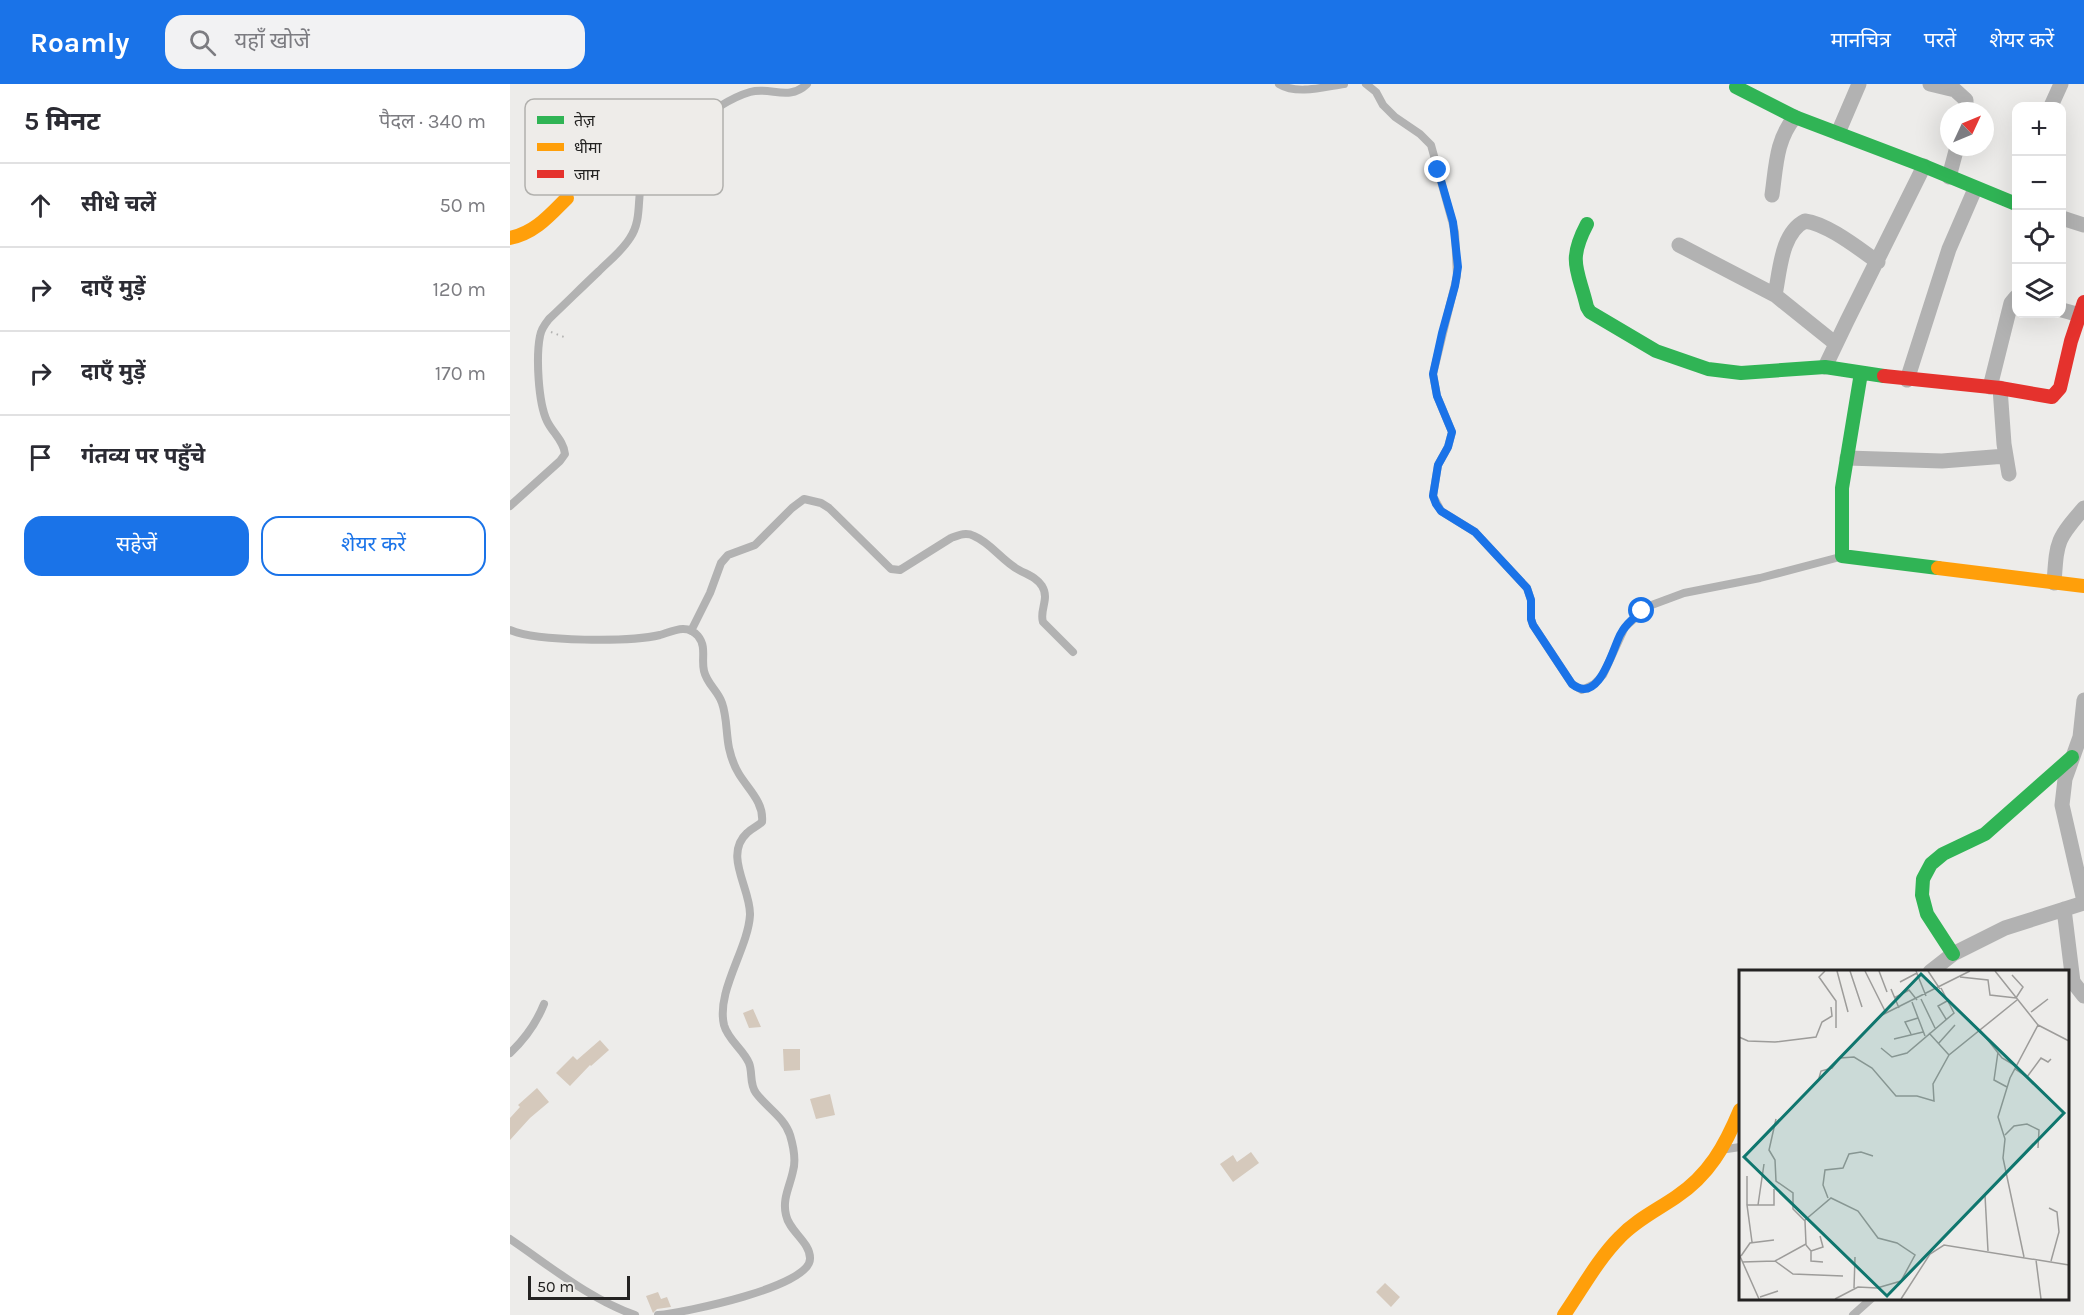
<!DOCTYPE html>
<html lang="hi">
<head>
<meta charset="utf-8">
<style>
	body { margin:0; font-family:Karla,"Noto Sans Devanagari",sans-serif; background:#f2f2f3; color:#2b2b33 }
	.controls { position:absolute; right:18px; top:18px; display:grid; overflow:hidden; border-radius:12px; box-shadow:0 6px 24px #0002 }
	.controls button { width:54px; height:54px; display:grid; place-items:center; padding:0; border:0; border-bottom:2px solid #e1e1e2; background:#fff; color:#2b2b33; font:30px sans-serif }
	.compass { position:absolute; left:1430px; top:18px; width:54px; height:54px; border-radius:50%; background:#fff; box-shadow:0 6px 24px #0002; rotate:46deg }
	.scale { position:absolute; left:18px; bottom:15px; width:102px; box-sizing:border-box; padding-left:6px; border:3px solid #242322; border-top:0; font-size:16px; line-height:21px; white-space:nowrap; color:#242322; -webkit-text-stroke:4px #eeece9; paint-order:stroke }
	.stop { position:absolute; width:18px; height:18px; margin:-14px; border:4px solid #1a73e8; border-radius:50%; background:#fff }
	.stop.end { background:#1a73e8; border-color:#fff; box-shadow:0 2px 6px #0008 }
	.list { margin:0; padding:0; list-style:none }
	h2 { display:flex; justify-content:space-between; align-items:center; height:78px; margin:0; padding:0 24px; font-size:26px }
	h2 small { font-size:20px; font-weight:400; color:#7c7c81 }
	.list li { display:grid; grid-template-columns:39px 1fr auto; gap:18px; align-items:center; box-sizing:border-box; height:84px; padding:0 24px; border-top:2px solid #e1e1e2 }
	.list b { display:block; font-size:22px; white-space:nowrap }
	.list em { font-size:20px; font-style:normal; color:#7c7c81 }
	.actions { display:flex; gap:12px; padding:18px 24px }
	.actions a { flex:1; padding:14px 0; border:2px solid #1a73e8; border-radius:18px; text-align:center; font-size:21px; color:#1a73e8 }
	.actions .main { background:#1a73e8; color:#fff }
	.icon { flex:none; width:33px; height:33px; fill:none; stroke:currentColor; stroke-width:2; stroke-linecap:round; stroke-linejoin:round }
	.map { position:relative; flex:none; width:1574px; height:1231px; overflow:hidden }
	header { display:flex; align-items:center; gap:36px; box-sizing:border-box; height:84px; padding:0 30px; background:#1a73e8; color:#fff }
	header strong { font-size:28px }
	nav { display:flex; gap:33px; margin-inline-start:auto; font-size:21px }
	.search { width:420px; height:54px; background:#f2f2f3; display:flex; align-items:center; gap:15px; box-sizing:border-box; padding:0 21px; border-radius:18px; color:#7c7c81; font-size:22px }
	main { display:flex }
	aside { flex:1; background:#fff }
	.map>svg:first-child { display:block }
</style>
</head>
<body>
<header>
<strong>Roamly</strong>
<div class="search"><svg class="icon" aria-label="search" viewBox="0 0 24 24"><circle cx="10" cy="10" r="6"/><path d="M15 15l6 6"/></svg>यहाँ खोजें</div>
<nav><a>मानचित्र</a><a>परतें</a><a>शेयर करें</a></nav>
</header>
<main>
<aside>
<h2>5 मिनट<small>पैदल · 340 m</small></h2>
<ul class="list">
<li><svg class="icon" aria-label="ahead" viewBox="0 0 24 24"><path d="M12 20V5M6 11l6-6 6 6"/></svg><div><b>सीधे चलें</b></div><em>50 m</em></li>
<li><svg class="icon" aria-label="right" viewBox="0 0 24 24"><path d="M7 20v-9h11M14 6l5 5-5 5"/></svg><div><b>दाएँ मुड़ें</b></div><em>120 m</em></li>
<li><svg class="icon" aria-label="right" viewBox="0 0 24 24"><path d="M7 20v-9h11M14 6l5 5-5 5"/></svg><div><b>दाएँ मुड़ें</b></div><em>170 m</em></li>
<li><svg class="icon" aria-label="arrive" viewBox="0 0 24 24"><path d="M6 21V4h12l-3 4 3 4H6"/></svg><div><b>गंतव्य पर पहुँचे</b></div></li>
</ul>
<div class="actions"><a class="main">सहेजें</a><a>शेयर करें</a></div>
</aside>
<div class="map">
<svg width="1574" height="1231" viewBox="0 0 1574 1231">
	<rect width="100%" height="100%" fill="#edecea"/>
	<path fill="#d5c9bc" d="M243 925 251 943 239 944 233 929Z
		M90 956 99 966 81 982 80 981 60 1002 46 989 63 972 67 976Z
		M273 965H290V986L274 987Z
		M27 1004 39 1018 20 1034 0 1056V1034L10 1023 8 1021Z
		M320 1010 325 1031 306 1035 300 1015Z
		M741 1068 749 1079 723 1098 710 1080 723 1071 727 1078Z
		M875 1199 890 1213 881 1223 866 1208Z
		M148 1208 151 1215 157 1213 161 1223 147 1225 143 1229 136 1212Z"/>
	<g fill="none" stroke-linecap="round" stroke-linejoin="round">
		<path stroke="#b2b2b1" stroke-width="2" stroke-dasharray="1.5 4.5" stroke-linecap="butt" d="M41 248 54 253"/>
		<path stroke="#b2b2b2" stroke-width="8" d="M769 0C787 11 814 3 834 0
			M856 0 866 8 873 21 885 33 910 50 921 61 945 148 947 192 923 290 927 312 942 348 938 363 928 381 923 412 931 427 965 448 1017 504 1021 516V535L1023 541 1062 600 1072 606 1084 600 1093 591 1115 543 1139 522 1174 509 1250 494 1330 473
			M0 422 50 377 55 370C54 357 42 348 37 337 28 318 26 272 30 252 31 245 35 240 39 235 56 219 72 203 89 187 99 177 112 167 120 154 133 135 126 112 133 92 139 77 163 60 175 49 193 33 216 15 240 8 261 2 278 18 297 0
			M0 546C28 558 120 558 150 551 163 547 177 539 188 552 197 563 191 575 194 587 197 600 208 607 212 619 217 633 216 649 219 664 221 673 224 682 229 690 238 705 254 718 252 738 248 742 242 744 237 749 213 771 241 805 240 831 238 865 206 907 214 941 218 956 233 965 239 979 243 989 239 999 246 1009 257 1024 274 1033 280 1051 283 1061 286 1077 283 1087 280 1102 272 1115 276 1131 279 1147 300 1158 300 1174 302 1203 172 1229 148 1231
			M181 547 200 509 211 479 218 471 245 461 282 424 294 415 311 419 319 424 381 485 390 486 441 454C449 451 456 448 464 452 481 459 492 477 509 486 518 491 526 493 532 502 540 515 529 526 533 538L563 568
			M0 969C16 954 26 940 34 920
			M1217 1065 1230 1063
			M0 1155C40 1182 79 1215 125 1231
			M1343 1231 1362 1214"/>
		<path stroke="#b2b2b2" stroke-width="15" d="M1420 0 1445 6 1456 16V27
			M1541 22 1551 0
			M1328 49 1349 0
			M1439 93 1447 63
			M1262 111C1266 83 1266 55 1285 33
			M1552 134 1574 141
			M1169 161 1265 211 1326 260
			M1265 211C1270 187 1271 149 1295 137 1318 140 1349 165 1368 178
			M1552 226 1570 231
			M1315 283 1337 237 1414 82
			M1397 296 1439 165 1465 105
			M1480 303 1501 219 1506 213
			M1490 304 1494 360 1499 390
			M1337 374 1432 377 1496 372
			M1544 499C1547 457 1546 456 1574 424
			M1574 616 1570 653 1555 695 1552 721 1574 817
			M1554 825 1563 898 1574 912
			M1420 888 1443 870 1495 844 1574 819"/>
		<path stroke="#30b455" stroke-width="14" d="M1226 3 1285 33 1414 82 1506 120
			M1077 140C1057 178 1068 185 1077 223L1080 228 1146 267 1198 285 1231 289 1315 283 1374 292
			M1351 289 1332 404V472L1428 484
			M1443 870 1417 830 1412 811 1413 795 1421 780 1433 770 1475 750 1562 673"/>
		<path stroke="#ff9f0a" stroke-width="14" d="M0 154C25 149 40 131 57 114
			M1428 484 1574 502
			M1054 1231C1072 1205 1088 1175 1110 1153 1126 1136 1147 1126 1166 1113 1199 1091 1215 1062 1230 1026"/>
		<path stroke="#e5322d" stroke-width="14" d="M1374 292 1490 304 1542 313 1550 304 1561 257 1574 218"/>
	</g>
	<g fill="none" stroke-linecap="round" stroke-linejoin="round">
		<path stroke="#1a73e8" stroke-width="8" d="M928 86 943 138 948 183 945 202 932 249 923 290 927 312 942 348 938 363 928 381 923 412 926 420 931 427 965 448 1017 504 1021 516V535L1023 541 1062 600C1089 621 1102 567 1110 551 1115 541 1123 534 1132 527"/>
	</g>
	<g transform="translate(1229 886)">
		<rect width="330" height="330" fill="#edecea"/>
		<path fill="none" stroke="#9d9c9a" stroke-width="1.5" d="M86 1 80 7 97 31V58M98 1 109 42M111 1 123 37M126 1 147 43M140 1 148 22M177 1 187 26M189 1 201 19M256 1 299 55 271 108 259 147 266 169 264 188 285 287M221 7 249 10 251 25 277 28 284 17 273 5M161 12 178 3M152 19 160 38M155 28 170 20 178 30M182 29 196 58M173 32 186 66M292 42 309 29M143 45 231 1M207 49 199 36 208 31M299 55 330 71M241 60 263 88 277 96M190 63 210 85M172 64 166 52 179 48M0 67 9 71 36 72 77 67 83 52 93 46 92 37M155 69 184 62M199 74 216 55M142 78 153 87 168 83 215 43 202 18M259 82 255 110 268 117M276 99 288 107 302 88 309 92 312 89M80 108 82 101 93 98 101 88 115 87 133 98 157 126H178L195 131 194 114 210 85 278 30M266 165 275 156 288 154 300 160 299 178M246 225 249 281M89 228 84 215 86 200 104 198 110 184 122 182 134 186M8 235V206M19 235 25 194M310 238 318 242 320 262 312 291M66 250 92 228 119 241 139 268 158 273 176 285 162 311 138 318 119 317 96 329M13 272 8 235H35V219M67 275 72 281V291L84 292M72 281 84 277 81 266M0 284 20 329M2 286 11 273 35 270M297 290 302 329M36 291 54 304 104 306M3 292 36 291 67 274 66 251 54 239V223L37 211 36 190 30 180 37 149M115 318 116 287M21 327 39 321M162 329 191 284 205 275 330 295"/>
		<path fill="#0f766e" fill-opacity="0.15" stroke="#0f766e" stroke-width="3" d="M182 4 325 143 148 326 5 187Z"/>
		<rect width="330" height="330" fill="none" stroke="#242322" stroke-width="3"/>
	</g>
	<rect x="15" y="15" width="198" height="96" rx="9" fill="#eeece9" stroke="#b1b0ad" stroke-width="1.5"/>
	<rect x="27" y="32" width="27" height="8" fill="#30b455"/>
	<rect x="27" y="59" width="27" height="8" fill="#ff9f0a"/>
	<rect x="27" y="86" width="27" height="8" fill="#e5322d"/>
	<g font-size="16" fill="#242322">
		<text x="64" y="42">तेज़</text>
		<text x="64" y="69">धीमा</text>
		<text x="64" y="96">जाम</text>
	</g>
</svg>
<div class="controls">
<button>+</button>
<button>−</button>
<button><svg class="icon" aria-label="locate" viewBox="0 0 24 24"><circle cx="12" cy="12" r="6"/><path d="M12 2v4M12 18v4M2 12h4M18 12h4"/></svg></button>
<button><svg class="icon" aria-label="layers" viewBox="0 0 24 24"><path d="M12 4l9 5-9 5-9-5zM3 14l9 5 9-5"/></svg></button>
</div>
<svg class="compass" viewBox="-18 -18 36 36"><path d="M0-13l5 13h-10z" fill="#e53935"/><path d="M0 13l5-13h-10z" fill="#7c7c81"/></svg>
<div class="scale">50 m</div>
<div class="stop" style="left:1132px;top:527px"></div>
<div class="stop end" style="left:928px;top:86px"></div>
</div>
</main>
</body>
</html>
